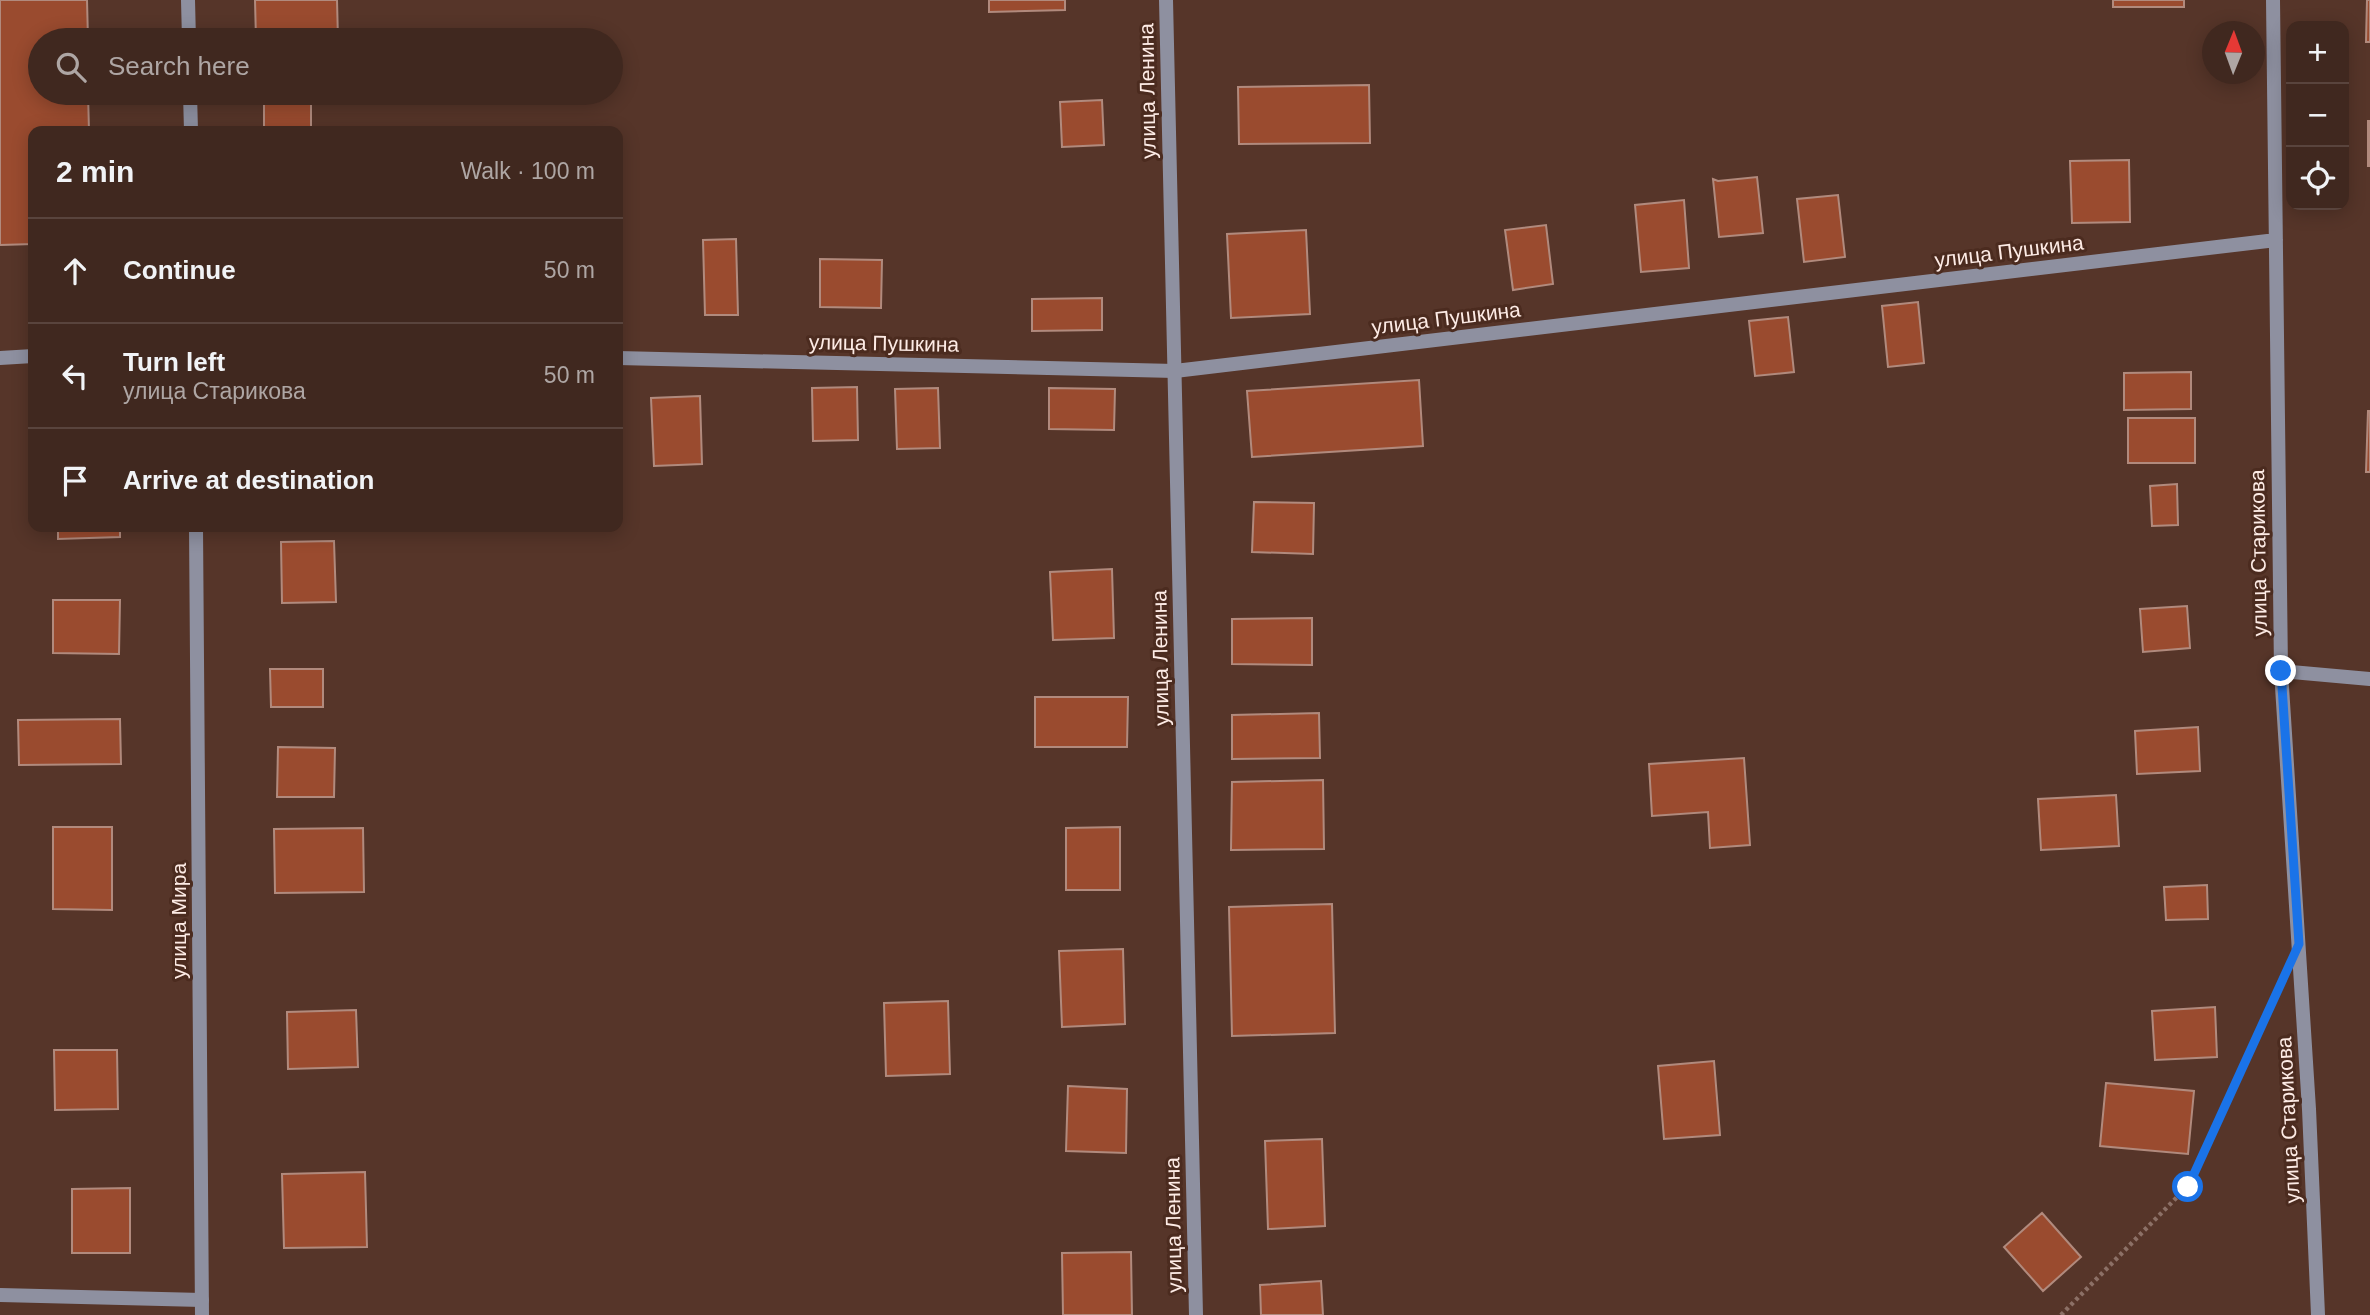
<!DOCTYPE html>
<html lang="en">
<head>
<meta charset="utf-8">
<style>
	body { margin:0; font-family:Helvetica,sans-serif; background:#4b342c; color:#f1f3f6 }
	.controls { position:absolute; right:21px; top:21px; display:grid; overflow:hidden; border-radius:14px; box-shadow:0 4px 18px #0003 }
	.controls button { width:63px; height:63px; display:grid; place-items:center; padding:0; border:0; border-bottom:2px solid #59443d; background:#40281f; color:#f1f3f6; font:35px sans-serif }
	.compass { position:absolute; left:2202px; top:21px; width:63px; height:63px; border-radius:50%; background:#40281f; box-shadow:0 4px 18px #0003; rotate:1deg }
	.stop { position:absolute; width:21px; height:21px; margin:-16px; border:5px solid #1a73e8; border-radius:50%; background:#fff }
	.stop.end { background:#1a73e8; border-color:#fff; box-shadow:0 2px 7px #0008 }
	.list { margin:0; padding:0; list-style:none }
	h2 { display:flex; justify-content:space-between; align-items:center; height:91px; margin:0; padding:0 28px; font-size:30px }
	h2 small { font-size:23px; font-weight:400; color:#aea6a4 }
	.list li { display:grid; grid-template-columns:46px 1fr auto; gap:21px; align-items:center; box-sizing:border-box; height:105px; padding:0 28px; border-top:2px solid #59443d }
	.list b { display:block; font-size:26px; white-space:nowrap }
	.list p { margin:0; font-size:23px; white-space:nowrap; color:#aea6a4 }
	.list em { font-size:23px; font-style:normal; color:#aea6a4 }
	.icon { flex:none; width:38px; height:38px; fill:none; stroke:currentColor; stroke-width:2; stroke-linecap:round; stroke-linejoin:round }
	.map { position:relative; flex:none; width:2370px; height:1315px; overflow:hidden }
	.search { position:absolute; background:#40281f; box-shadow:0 4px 18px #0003; left:28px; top:28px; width:595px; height:77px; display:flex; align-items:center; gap:18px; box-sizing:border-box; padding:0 24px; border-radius:38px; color:#aea6a4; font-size:26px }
	.panel { position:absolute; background:#40281f; box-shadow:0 4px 18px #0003; left:28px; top:126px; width:595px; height:406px; border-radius:14px }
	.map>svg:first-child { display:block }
</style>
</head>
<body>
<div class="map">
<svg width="2370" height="1315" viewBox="0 0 2370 1315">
	<rect width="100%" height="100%" fill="#563529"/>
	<path fill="#9a4b2f" stroke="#b18a7d" stroke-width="2" d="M0 0H87L88 40H40V93H88L89 131H33V244L0 245Z
		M255 0H337L338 40H256Z
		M989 0H1065V10L989 12Z
		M2113 0H2184V7H2113Z
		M2367 0H2370V42H2366Z
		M1369 85 1370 143 1239 144 1238 87Z
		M264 93H311V130H264Z
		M1102 100 1104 145 1062 147 1060 102Z
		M2368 121H2370V166H2368Z
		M2129 160 2130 222 2072 223 2070 161Z
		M1757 177 1763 233 1719 237 1713 179 1718 181Z
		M1838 195 1845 257 1804 262 1797 199Z
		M1684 200 1689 268 1641 272 1635 205Z
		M1546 225 1553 284 1513 290 1505 230Z
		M1306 230 1310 314 1231 318 1227 234Z
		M736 239 738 315H705L703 240Z
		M820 259 882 260 881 308 820 307Z
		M1102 298V330L1032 331V299Z
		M1918 302 1924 363 1888 367 1882 306Z
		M1788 317 1794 372 1755 376 1749 321Z
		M2191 372V409L2124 410V373Z
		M1419 380 1423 446 1252 457 1247 391Z
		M857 387 858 440 813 441 812 388Z
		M938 388 940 448 897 449 895 389Z
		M1049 388 1115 389 1114 430 1049 429Z
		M700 396 702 464 654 466 651 398Z
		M2368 411H2370V472H2366Z
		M2128 418H2195V463H2128Z
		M2177 484 2178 525 2152 526 2150 486Z
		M1254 502 1314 503 1313 554 1252 552Z
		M58 527H120V537L58 539Z
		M334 541 336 602 282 603 281 542Z
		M1112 569 1114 638 1053 640 1050 572Z
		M53 600H120L119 654 53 653Z
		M2187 606 2190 648 2143 652 2140 609Z
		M1312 618V665L1232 664V619Z
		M270 669H323V707H271Z
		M1035 697H1128L1127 747H1035Z
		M1319 713 1320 758 1232 759V715Z
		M120 719 121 764 19 765 18 720Z
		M2198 727 2200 771 2137 774 2135 731Z
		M278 747 335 748 334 797H277Z
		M1744 758 1750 845 1710 848 1708 812 1652 816 1649 764Z
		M1323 780 1324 849 1231 850 1232 782Z
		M2116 795 2119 846 2041 850 2038 799Z
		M53 827H112V910L53 909Z
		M1120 827V890H1066V828Z
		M363 828 364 892 275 893 274 829Z
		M2207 885 2208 919 2166 920 2164 887Z
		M1332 904 1335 1033 1232 1036 1229 907Z
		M1123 949 1125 1024 1062 1027 1059 951Z
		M948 1001 950 1074 886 1076 884 1003Z
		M2215 1007 2217 1057 2155 1060 2152 1011Z
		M356 1010 358 1067 288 1069 287 1012Z
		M54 1050H117L118 1109 55 1110Z
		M1714 1061 1720 1135 1664 1139 1658 1066Z
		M2106 1083 2194 1091 2188 1154 2100 1146Z
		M1068 1086 1127 1089 1126 1153 1066 1151Z
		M1322 1139 1325 1226 1268 1229 1265 1141Z
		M365 1172 367 1247 284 1248 282 1174Z
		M130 1188V1253H72V1189Z
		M2042 1213 2081 1257 2043 1291 2004 1247Z
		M1131 1252 1132 1315H1063L1062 1253Z
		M1321 1281 1323 1315H1261L1260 1285Z"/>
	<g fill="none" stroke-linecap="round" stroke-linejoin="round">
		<path stroke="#8c7066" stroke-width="4.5" stroke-dasharray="3.5 3.5" stroke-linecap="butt" d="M2061 1315 2187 1187 2275 996"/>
		<path stroke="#8e90a0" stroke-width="14" d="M0 1295 202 1300"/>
		<path stroke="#8e90a0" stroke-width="14" d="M188 0 189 40
			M2273 0 2281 671 2309 1109 2318 1315
			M190 93 191 131
			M0 358 33 356
			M618 358 1175 371 2276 240
			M196 527 202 1315
			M2281 671 2370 679"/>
		<path stroke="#8e90a0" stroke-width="14" d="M1166 0 1196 1315"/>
	</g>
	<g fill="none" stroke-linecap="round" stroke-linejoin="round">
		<path stroke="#1a73e8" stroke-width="9" d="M2188 1187 2299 944 2281 671"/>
	</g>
	<g text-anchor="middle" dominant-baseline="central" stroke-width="6" stroke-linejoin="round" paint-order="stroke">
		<g font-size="21" fill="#fdebe5" stroke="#4b2b1f">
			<text transform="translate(1147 91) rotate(-91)">улица Ленина</text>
			<text transform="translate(2009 251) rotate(-7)">улица Пушкина</text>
			<text transform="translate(1446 318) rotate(-7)">улица Пушкина</text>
			<text transform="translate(884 343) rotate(1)">улица Пушкина</text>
			<text transform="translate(2258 553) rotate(-91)">улица Старикова</text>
			<text transform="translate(1160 658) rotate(-91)">улица Ленина</text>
			<text transform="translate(178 921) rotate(-90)">улица Мира</text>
			<text transform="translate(2288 1120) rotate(-93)">улица Старикова</text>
			<text transform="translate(1173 1225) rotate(-91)">улица Ленина</text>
		</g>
	</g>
</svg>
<div class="controls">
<button>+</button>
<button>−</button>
<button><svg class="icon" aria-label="locate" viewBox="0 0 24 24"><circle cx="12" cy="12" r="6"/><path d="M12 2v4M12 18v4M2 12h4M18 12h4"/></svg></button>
</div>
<svg class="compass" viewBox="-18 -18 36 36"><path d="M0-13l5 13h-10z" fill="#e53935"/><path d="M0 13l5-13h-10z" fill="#aea6a4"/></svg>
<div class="stop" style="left:2188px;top:1187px"></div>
<div class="stop end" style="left:2281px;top:671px"></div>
<div class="search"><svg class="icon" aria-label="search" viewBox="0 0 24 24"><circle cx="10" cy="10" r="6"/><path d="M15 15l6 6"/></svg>Search here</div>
<section class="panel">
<h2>2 min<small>Walk · 100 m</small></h2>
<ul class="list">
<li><svg class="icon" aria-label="ahead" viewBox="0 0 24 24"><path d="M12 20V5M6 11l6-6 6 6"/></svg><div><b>Continue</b></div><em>50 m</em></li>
<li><svg class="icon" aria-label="left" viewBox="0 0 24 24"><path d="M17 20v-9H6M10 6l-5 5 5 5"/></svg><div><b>Turn left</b><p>улица Старикова</p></div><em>50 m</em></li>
<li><svg class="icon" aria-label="arrive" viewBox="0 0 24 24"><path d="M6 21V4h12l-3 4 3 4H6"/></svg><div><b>Arrive at destination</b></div></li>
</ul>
</section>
</div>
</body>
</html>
